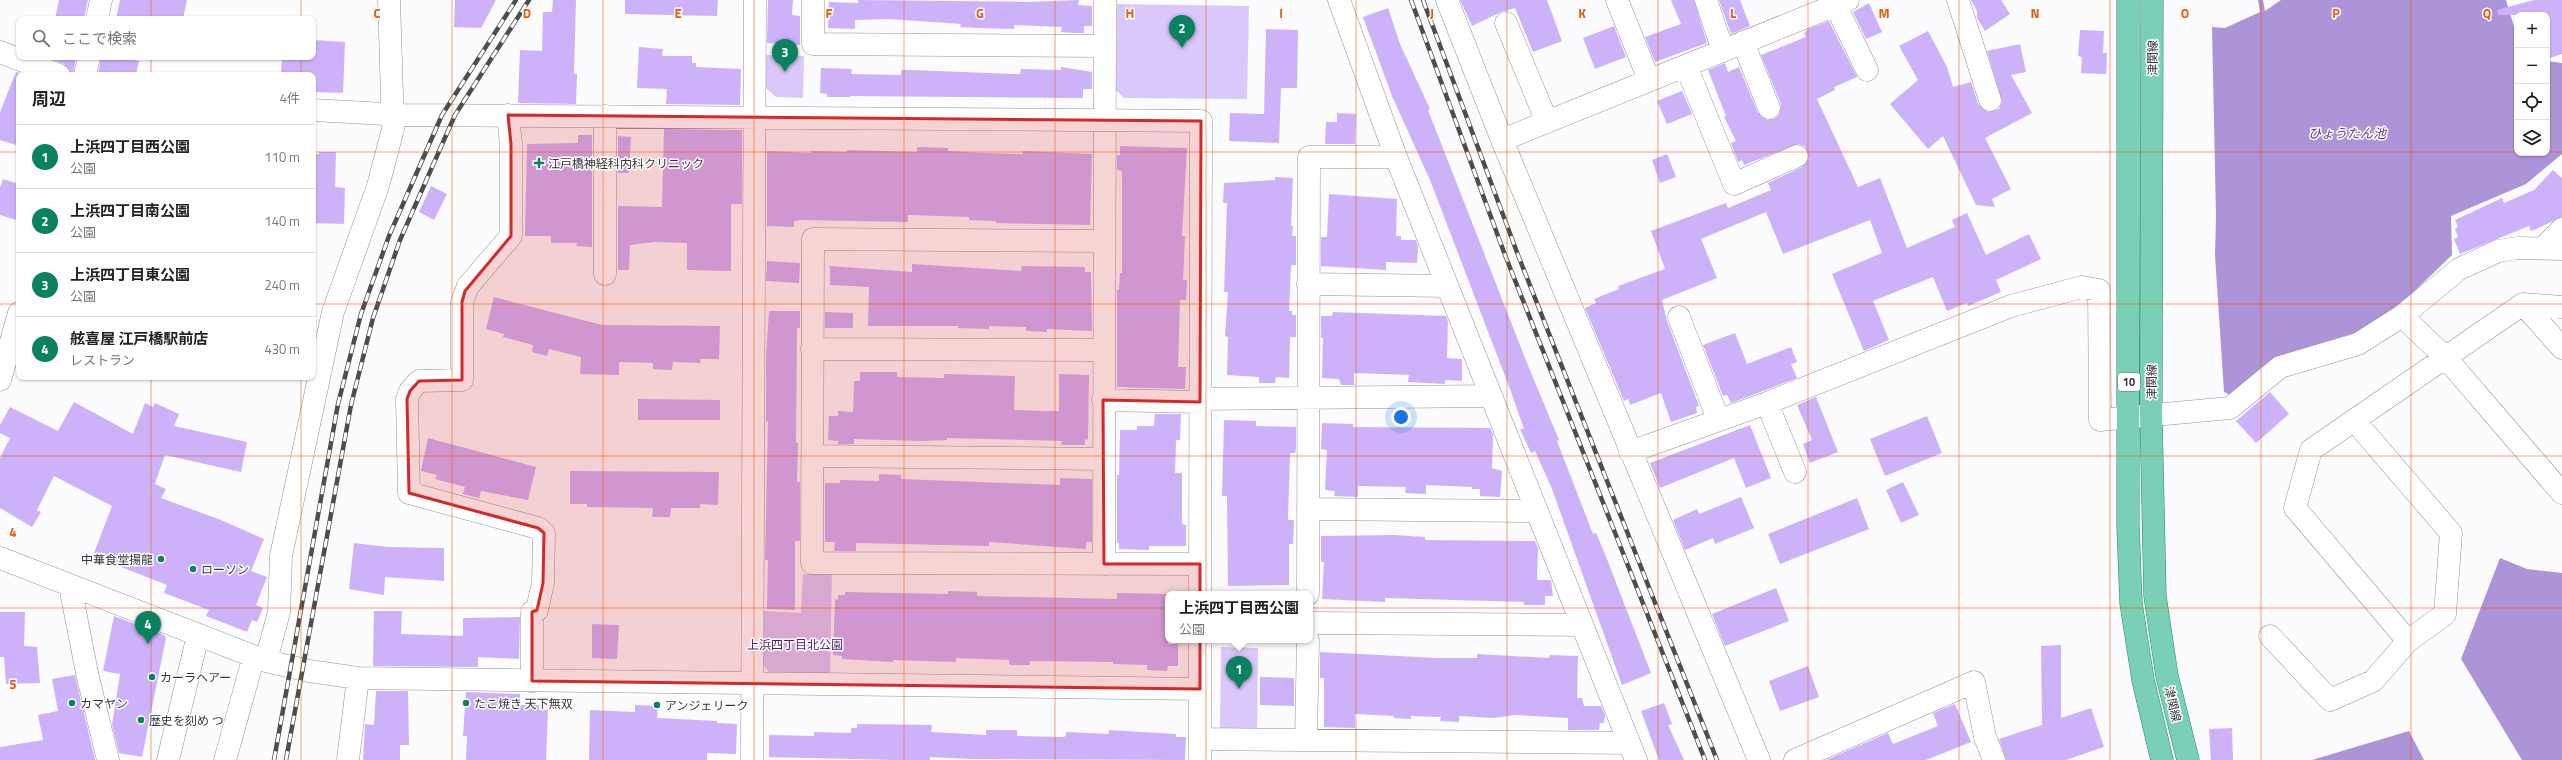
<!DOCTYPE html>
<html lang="ja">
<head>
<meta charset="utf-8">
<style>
	body { margin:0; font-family:"Titillium Web","Noto Sans JP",sans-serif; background:#f6f6f6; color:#222 }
	.controls { position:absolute; right:12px; top:12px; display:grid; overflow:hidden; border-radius:8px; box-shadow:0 1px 3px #0004 }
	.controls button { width:36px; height:36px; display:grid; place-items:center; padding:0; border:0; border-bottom:1px solid #e0e0e0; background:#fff; color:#222; font:20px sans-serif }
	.you { position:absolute; left:1401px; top:417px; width:14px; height:14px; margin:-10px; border:3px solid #fff; border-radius:50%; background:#1a73e8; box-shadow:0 0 0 6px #1a73e833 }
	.badge { display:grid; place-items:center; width:26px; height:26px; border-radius:50%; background:#0a815f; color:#fff; font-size:13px; font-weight:700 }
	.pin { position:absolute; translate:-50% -33px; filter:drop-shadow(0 1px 2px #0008) }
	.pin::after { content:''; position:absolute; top:21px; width:14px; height:12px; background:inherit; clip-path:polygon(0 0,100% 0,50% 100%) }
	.popup { position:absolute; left:1165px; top:591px; width:148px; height:52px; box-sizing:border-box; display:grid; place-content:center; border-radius:8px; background:#fff; filter:drop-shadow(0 1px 3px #0005); font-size:13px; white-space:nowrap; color:#767676 }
	.popup b { font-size:15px; color:#222 }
	.popup::after { content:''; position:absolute; left:50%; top:100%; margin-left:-8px; border:8px solid transparent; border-top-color:#fff }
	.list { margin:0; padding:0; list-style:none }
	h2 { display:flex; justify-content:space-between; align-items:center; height:52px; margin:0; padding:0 16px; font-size:17px }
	h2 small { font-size:13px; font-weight:400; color:#767676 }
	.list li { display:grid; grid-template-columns:26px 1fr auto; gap:12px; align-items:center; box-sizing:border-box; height:64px; padding:0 16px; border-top:1px solid #e0e0e0 }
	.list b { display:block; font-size:15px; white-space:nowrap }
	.list p { margin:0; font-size:13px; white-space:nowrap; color:#767676 }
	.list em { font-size:13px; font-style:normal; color:#767676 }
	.icon { flex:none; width:22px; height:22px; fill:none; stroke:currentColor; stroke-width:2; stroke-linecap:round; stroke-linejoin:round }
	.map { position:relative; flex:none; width:2562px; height:760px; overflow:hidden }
	.search { position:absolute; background:#fff; box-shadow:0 1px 3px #0004; left:16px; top:16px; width:300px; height:44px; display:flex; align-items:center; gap:10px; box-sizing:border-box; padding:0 14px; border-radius:8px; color:#767676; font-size:15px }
	.panel { position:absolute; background:#fff; box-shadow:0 1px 3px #0004; left:16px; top:72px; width:300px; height:308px; border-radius:8px }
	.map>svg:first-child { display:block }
</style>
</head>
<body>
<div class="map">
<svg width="2562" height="760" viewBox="0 0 2562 760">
	<rect width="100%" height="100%" fill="#fcfbfe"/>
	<path fill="#dac8fb" d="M1117 4 1249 6 1247 99 1124 98 1116 90Z
		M766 55 804 56 803 98 776 97 766 88Z
		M832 573 830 676H772L762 663 763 611 801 613 803 574Z
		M1221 647 1258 648 1257 733 1220 730Z"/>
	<path fill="#ad93d8" d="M2258 0H2263L2265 11 2281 0H2506L2517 37V153H2547V61L2562 63V154L2526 184 2451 216 2452 255 2399 306 2358 332 2302 349 2277 360 2231 395 2224 392 2215 255 2216 216 2212 27 2225 28 2260 12Z
		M2500 558 2527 569 2562 573V760H2522L2461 659Z
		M2409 731 2424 760H2312Z"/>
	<path fill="#cdb2fa" d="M59 0H88L84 19H55Z
		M120 0H187L183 19H116Z
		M455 0H496L481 28 454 27Z
		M553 0H576L574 74H577L576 104 518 103 520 50 542 51 543 12H552Z
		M625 0H718L717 16 625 14Z
		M768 0H793L792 15 800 16V45L767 43Z
		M858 0 1029 2 1079 0 1078 5 1092 6V26H1084V33H1074L1061 32 1062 27 1014 25V29L979 28 960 27 961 24 889 19 855 20V29L828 28 829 2 858 3Z
		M1460 0H1547L1562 41 1533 52 1515 8 1501 12 1472 26Z
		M1671 0H1694L1707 43 1655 62 1645 37 1681 24Z
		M1719 0H1740L1750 26 1731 34Z
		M1971 0H2001L2010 14 1985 31 1977 18V11Z
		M2534 0H2562V54L2547 59V15H2498L2497 10Z
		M1869 3 1882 32 1866 39 1853 12Z
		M1388 8 1400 44 1430 109 1428 110 1527 363 1559 440 1557 441 1593 534 1596 533 1605 554 1651 673 1622 685 1552 489 1535 451 1531 453 1520 429H1524L1510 389 1430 180 1392 96 1363 17Z
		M1829 21 1857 77 1834 87 1835 90 1817 99 1858 187 1880 178 1907 248 1955 227 1952 220 1967 213 1986 255 2029 234 2041 259 1996 280 2001 292 1968 306 1967 303 1947 311 1933 277 1873 301 1889 340 1864 351 1832 274 1882 253 1870 220 1783 254 1766 212 1701 239 1717 278 1662 300 1667 321 1699 406 1696 407 1697 413 1671 422 1661 393 1630 405 1628 399 1624 401 1585 308 1596 303 1594 299 1619 289 1618 286 1665 269 1651 231 1726 203 1728 208 1771 190 1768 183 1802 167 1809 158 1805 146 1798 144 1744 165 1742 160 1738 162 1731 143 1736 141 1724 117 1726 116 1708 70 1725 63 1728 72 1739 67 1758 113 1767 120 1774 119 1779 115 1781 104 1761 55 1806 37 1804 33 1808 29Z
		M1614 26 1626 57 1595 69 1583 38Z
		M1266 29 1298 30 1297 88H1281L1279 143 1229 141 1230 113 1264 114Z
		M2080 30 2104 31 2103 53H2107L2106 74 2081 73 2082 57 2078 56Z
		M1928 31 1947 67 1953 87 1971 82 1978 104 1988 112 1999 109 2002 102 1987 51 2020 44 2026 72 2011 75 2032 113 1985 138 2011 189 1992 199 1995 207 1976 205 1943 136 1928 149 1890 104 1918 80 1899 46Z
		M313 40 345 42 343 93 313 92V75L281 74 282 57H313Z
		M639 47 663 49 662 56H692V63H696V67L741 69 740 105 666 104 667 89 637 88Z
		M47 57H76L73 75 64 64Z
		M101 57H120L139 61 136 75H98Z
		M1061 67 1092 72V89H1083V98L850 96V97H827V94L820 93 821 68 852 69 851 74 901 75V70H910L1015 74H1020L1021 69 1061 70Z
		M16 72 25 75H19V136L16 145 0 140V112Z
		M1682 91 1692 114 1667 124 1657 101Z
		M1337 113 1356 114 1355 144H1325L1326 122H1337Z
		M664 129 742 130V204H731V271L687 270V243L655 242 630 245 629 270H618V206L662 207Z
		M578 135H592V247L576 246 577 243H551V236H525L527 144 578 143Z
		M618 136 631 137 629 173H618Z
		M1120 146 1187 148 1182 236H1185L1183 280H1187L1186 300H1180L1178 367H1186L1185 389 1117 387V290H1119L1120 273H1122V171L1117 170V155H1120Z
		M917 147 948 148V151L983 153 1023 154V151L1092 154 1090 225 996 223V221L969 220V217L908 215V222L802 220 794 221V227L767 226V151L811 153V151L847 152V150L917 152Z
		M319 152H336L335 187 345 188 344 224 313 223V154H319Z
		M1667 154 1676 177 1660 183 1652 160Z
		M2553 170 2562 178V217L2534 230 2531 231 2529 226 2460 254 2454 239 2458 237 2455 229 2458 227 2455 220 2502 198 2504 203 2534 190Z
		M1275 177 1293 178 1291 226H1293L1292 236H1296V265H1291L1289 311H1292V315H1296V337H1290L1289 378 1276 377 1275 383H1259V377L1227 375 1228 337 1225 336 1228 292H1224L1227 203H1223L1224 183 1275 180Z
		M3 179 19 184V221L0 215V188Z
		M431 186 447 194 434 220 419 212Z
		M1329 194 1397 199 1396 236H1401V240H1416L1418 247 1417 263 1386 262V270L1321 266V237H1327Z
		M767 261 800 263 799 283 766 281Z
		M912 264 1021 271 1022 266 1085 267V272H1091L1092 331 1047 329V332L1026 331V327L989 326V329L958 328V326H868L869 287 830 285V266L912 272Z
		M494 297 602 325 720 326 719 359H700L701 363 673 362 672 370 653 369V363L619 362V375L580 374 581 357 549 349 547 356 532 352 533 345 503 337 504 334 486 329Z
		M769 311H800V328H797L796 443H798L797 482H800V541H795V610L767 609 768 560H765L768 422 766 421V357Z
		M825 312 853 313V328H825Z
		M1333 312 1446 316 1448 322 1447 358 1462 359V381L1445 380V384L1408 382 1409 375 1354 373V385H1341L1339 379 1322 378 1323 338H1321V316H1332Z
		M1735 333 1747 364 1791 347 1797 362 1791 364 1797 378 1731 403 1727 395 1723 396 1703 345Z
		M860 372H897V377L944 378V374L1015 376 1014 410 1044 411H1059V374L1089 375 1088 440 1085 439V445H1061L1062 441 947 438V440L921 441 854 439V444H838V441L828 440 829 416H838V411L853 412 854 381H860Z
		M2270 392 2289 414 2256 443 2236 421Z
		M1816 397 1838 452 1810 463 1803 444 1812 440 1797 405Z
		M638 399 720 400V420H638Z
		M74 402 133 434 145 403 153 407 155 403 179 414 174 426 247 442 241 472 165 455 155 484 166 489 161 498 221 520 264 539 251 571 267 577 256 605 263 608 257 622 252 620 247 632 206 616 209 610 164 593 167 585 116 565 117 563 94 553 112 506 54 476 37 510 41 512 32 527 0 508V458L10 438 0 433V425L10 407 58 431Z
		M1155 414H1181L1180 440H1176L1175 473H1182V524L1186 525V546H1149V550L1119 549V543H1117V475H1119L1120 430H1137V426H1154Z
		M1927 416 1942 453 1885 476 1870 439Z
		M1224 420 1256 421V426L1296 427V448L1295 453H1290L1288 520H1294L1293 544H1289V585L1228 586 1227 496H1222Z
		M1322 423 1353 424V427L1490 428 1493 434 1492 468 1502 471 1500 497 1480 496V489H1472V487L1426 485V494L1405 493 1406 487 1358 486V497L1334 496 1335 491 1325 490 1327 450 1321 449Z
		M1750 425 1771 478 1746 488 1734 458 1660 488 1650 463Z
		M428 438 536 467 528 500 481 491 479 498 463 494 465 487 435 479 437 475 421 471Z
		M570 471 719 472 718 505 700 504V508H671L670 517H652L653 508 587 507V504H570Z
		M879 474 901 475V479L1060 485V478L1092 479V542H1086V549L989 542V546L856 543V551H834L835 542H825V483H840V480L879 481Z
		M1903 482 1919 515 1901 523 1886 490Z
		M1741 497 1754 528 1715 544 1713 538 1685 550 1673 520 1697 509 1699 514Z
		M1857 498 1869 529 1780 564 1768 534Z
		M1394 535 1425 537V540L1535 541 1538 548 1537 580H1551L1553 596H1545V605H1524V602L1385 598V602L1322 599 1324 562H1321V536Z
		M354 543 388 547 444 548V581L385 577 384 595 349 589Z
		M1776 588 1789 621 1725 646 1712 614Z
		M948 591 977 592V596L1117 599V593L1168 594V644H1178V666H1168L1167 671 1147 670V665L1113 664V662L1030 661V665H1009V660L956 658V662L893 660V662L842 659V656L833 655 835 599 838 600V595H845V592L948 594Z
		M374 611H402L401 634 463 636V618L520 617 519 659 478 657V667L373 666Z
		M0 612H25L24 646 37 647 40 683 6 684 4 657H0Z
		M114 616 164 635 166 638 142 757 119 753 112 725 120 674 103 671Z
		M592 624 619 625 617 659 592 658Z
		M2061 645V718L2091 708 2104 747 2066 760H2006L1999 739 2042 725 2041 646Z
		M1320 652 1437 658H1477V654L1549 658 1550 655 1578 656 1577 698H1582L1584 706H1601L1605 715 1604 723H1600L1599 730H1568V718L1515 715 1493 718 1459 716V722L1440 721 1441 717 1411 716V719L1394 718V716L1355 714V728L1324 727V678H1320Z
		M1808 666 1819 697 1780 711 1769 681Z
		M75 675 95 760H0V747L43 740 38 715 58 711 52 679Z
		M1260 677 1294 678V706L1260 705Z
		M376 691H408L409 745H400V760H363L365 724 374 725Z
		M466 692 520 694V705H539V710H548L546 760H466L467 736H463Z
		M1664 703 1672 724 1668 725 1684 760H1659L1641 711Z
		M1955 704 1971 742 1926 760H1826L1888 733 1893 744 1938 726 1933 713Z
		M635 705 658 706 657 718 717 721V723L737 724 736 754 707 753V760H589L590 710 635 712Z
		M857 724 932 725 931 732 986 735V730H1017V736L1063 737 1066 736V732L1109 734V730L1176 734V737H1186L1185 760 971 759 930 757V760H893L769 757V735L814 736V732L851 733V728H857Z
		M2232 728 2233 760H2211L2209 729Z"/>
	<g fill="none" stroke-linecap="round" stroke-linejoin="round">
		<g stroke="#939198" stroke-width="23">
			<path id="minor" d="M813 0V44L1105 46
				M1339 0 1396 157 1636 760
				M1447 0 1502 140 1759 760
				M1617 0 1649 80
				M1706 0 1723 51
				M1833 0 1867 70
				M1958 0 1990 100
				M97 19 101 0
				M1506 23 1547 122
				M1743 42 1769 108
				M0 52 59 75
				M1686 66 1734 184 1797 156
				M85 75 89 57
				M313 110 403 115 1201 121 1200 594
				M508 115 511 144V236L468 286 462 302V380L419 381 410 391 407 399 409 493 538 528 544 533 543 583 537 610 532 612V681
				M1502 140 1848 0
				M1104 241 813 239 812 563 1200 564
				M2543 248 2562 229
				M605 274V116
				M1308 284 1447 286
				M2523 304 2562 348
				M2402 316 2445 357 2562 493
				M1679 317 1718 419
				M812 349 1103 350
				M0 380 19 313
				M1200 399 1490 396
				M1103 400 1200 402
				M1767 403 1795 472
				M1630 452 1767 403 2011 306 2082 287 2099 290 2100 420 2230 408 2280 367 2358 344 2402 316 2459 269 2498 251 2518 248 2562 249
				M813 456 1103 459
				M1308 509 1535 511
				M0 558 266 661 309 671 358 678 1200 689
				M1104 564 1105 0
				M70 586 87 673 108 760
				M1308 594 1309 157H1396
				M1310 623 1582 625
				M2270 636 2330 700 2373 681 2408 641 2445 614 2451 533 2354 420
				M1200 640V760
				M2408 641 2295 508 2311 450 2523 304 2562 307
				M266 661 279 612 281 556 333 312 378 186 393 129 389 0
				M1201 739 1629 743
				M1306 739 1308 640
				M168 760 198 635
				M225 760 254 656
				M348 760 358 678
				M752 760 755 0
				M1795 760 1974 682 1985 737 1994 760"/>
		</g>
		<g stroke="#27856a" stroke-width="23">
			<path id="major" d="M2128 0V527L2131 603 2143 680 2162 760
				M2152 0 2151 415 2155 596 2167 676 2188 760"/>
		</g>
		<use href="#minor" stroke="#fff" stroke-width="22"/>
		<use href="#major" stroke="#79d0b6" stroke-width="22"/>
		<g stroke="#4d4c4f" stroke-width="4.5">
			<path id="rail" d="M1411 0 1505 255 1705 760
				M1423 0 1518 255 1717 760
				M274 760 338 404 361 314 389 236 442 115 516 0
				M286 760 351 405 373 318 400 240 455 115 529 0"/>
		</g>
		<use href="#rail" stroke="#fff" stroke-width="3" stroke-dasharray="9" stroke-linecap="butt"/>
	</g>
	<path fill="#d62828" fill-opacity="0.2" stroke="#d62828" stroke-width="3" stroke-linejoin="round" d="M508 115 1201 121 1200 402 1103 400 1104 564H1200V689L532 681V612L537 610 543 583 544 533 538 528 409 493 407 399 410 391 419 381 462 380V302L465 291 511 236V144Z"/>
	<path fill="none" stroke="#e8590c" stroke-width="1" stroke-opacity="0.55" d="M151 0V19M301 0V19M452 0V760M603 0V760M754 0V760M904 0V760M1055 0V760M1206 0V760M1356 0V760M1507 0V760M1658 0V760M1808 0V760M1959 0V760M2110 0V760M2261 0V760M2411 0V760M151 57V75M301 57V75M0 152H19M313 152H2517M2547 152H2562M0 304H19M313 304H2562M151 377V760M301 377V760M0 456H2562M0 608H2562"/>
	<g fill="#0a815f" stroke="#fff" stroke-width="1.5">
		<path d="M537 157h4v4h4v4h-4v4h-4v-4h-4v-4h4z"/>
		<circle cx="161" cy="559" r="4"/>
		<circle cx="193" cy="569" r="4"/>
		<circle cx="152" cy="677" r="4"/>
		<circle cx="72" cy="703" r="4"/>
		<circle cx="466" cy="703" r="4"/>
		<circle cx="657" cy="705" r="4"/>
		<circle cx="141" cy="720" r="4"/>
	</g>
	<g text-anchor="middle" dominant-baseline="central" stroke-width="3" stroke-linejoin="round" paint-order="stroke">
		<rect fill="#fff" stroke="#727173" stroke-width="1" x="2118" y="373" width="22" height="18" rx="3"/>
		<g font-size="11" font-weight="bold" fill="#353437">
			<text x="2129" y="382">10</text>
		</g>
		<g font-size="12" fill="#353437" stroke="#fff">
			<text transform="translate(2152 58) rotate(-90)">津関線</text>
			<text transform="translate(2151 382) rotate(-90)">津関線</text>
			<text transform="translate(2173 704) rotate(77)">津関線</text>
		</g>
		<g font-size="12" fill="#353437" stroke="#fff" text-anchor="start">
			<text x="548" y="163">江戸橋神経科内科クリニック</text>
			<text x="153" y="559" text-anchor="end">中華食堂揚龍</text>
			<text x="201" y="569">ローソン</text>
			<text x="160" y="677">カーラヘアー</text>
			<text x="80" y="703">カマヤン</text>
			<text x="474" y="703">たこ焼き 天下無双</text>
			<text x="665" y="705">アンジェリーク</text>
			<text x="149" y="720">歴史を刻め つ</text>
		</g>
		<g font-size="12" fill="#451e6f" stroke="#fff">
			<text x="795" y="644">上浜四丁目北公園</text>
		</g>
		<g font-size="13" font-style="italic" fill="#5c378a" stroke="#fff">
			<text x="2347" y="133">ひょうたん池</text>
		</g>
	</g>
	<g font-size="13" text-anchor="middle" font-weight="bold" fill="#e8590c" stroke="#fff" stroke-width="3" stroke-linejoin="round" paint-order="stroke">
		<text x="377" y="18">C</text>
		<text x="527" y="18">D</text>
		<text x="678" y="18">E</text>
		<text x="829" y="18">F</text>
		<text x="980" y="18">G</text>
		<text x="1130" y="18">H</text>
		<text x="1281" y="18">I</text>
		<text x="1432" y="18">J</text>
		<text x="1582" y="18">K</text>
		<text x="1733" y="18">L</text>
		<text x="1884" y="18">M</text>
		<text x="2035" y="18">N</text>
		<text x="2185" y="18">O</text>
		<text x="2336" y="18">P</text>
		<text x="2487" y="18">Q</text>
		<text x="13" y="537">4</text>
		<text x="13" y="689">5</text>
	</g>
</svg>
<div class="controls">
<button>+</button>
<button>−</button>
<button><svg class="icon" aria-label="locate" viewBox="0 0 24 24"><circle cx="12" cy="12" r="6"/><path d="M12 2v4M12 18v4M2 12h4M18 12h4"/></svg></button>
<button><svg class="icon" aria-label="layers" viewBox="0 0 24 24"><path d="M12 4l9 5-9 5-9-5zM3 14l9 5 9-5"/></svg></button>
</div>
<div class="you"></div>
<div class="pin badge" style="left:1239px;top:689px">1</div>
<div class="popup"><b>上浜四丁目西公園</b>公園</div>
<div class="pin badge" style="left:1182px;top:48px">2</div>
<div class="pin badge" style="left:785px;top:72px">3</div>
<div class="pin badge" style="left:148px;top:644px">4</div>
<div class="search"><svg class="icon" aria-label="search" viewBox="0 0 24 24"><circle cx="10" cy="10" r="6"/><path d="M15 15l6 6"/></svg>ここで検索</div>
<section class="panel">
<h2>周辺<small>4件</small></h2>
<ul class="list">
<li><span class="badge">1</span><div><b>上浜四丁目西公園</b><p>公園</p></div><em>110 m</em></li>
<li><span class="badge">2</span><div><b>上浜四丁目南公園</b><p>公園</p></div><em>140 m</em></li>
<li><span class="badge">3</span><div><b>上浜四丁目東公園</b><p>公園</p></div><em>240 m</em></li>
<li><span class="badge">4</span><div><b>舷喜屋 江戸橋駅前店</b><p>レストラン</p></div><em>430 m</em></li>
</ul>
</section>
</div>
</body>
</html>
